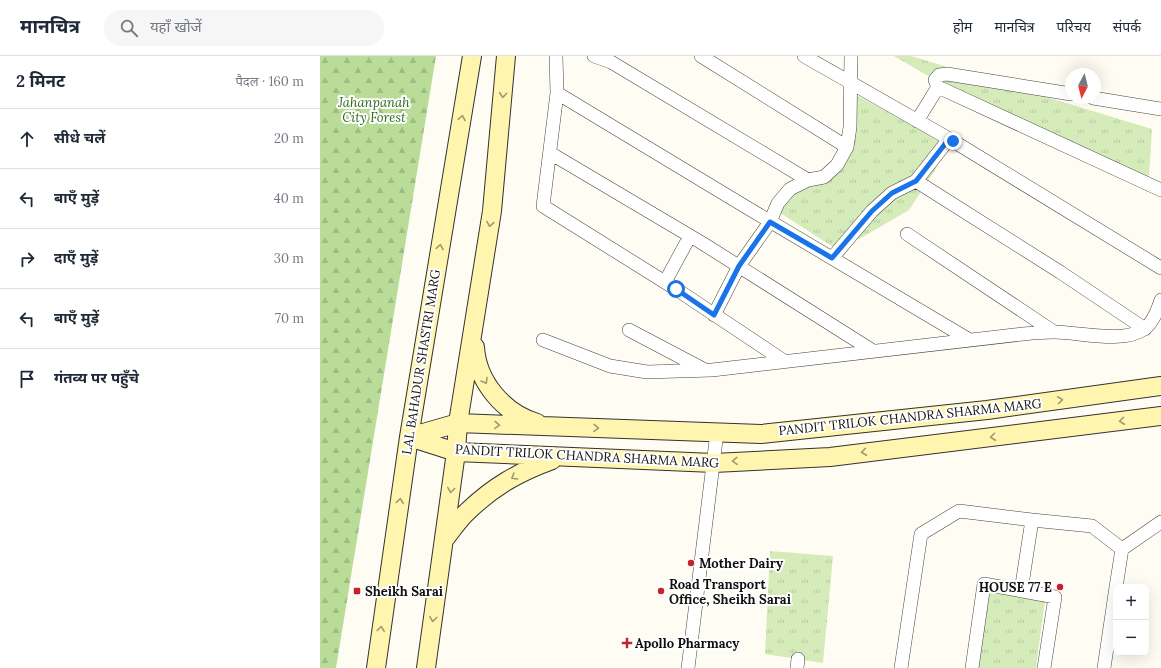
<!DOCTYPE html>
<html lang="hi">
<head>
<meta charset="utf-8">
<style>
	body { margin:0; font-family:Lora,"Noto Sans Devanagari",serif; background:#f6f6f7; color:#1f2937 }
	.controls { position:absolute; right:12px; bottom:12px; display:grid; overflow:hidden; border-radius:8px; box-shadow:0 4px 16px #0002 }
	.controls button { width:36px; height:36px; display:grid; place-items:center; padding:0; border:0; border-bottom:1px solid #e0e1e3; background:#fff; color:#1f2937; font:20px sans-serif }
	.compass { position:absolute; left:745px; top:12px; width:36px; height:36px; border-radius:50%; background:#fff; box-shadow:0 4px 16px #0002; rotate:187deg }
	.stop { position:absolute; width:12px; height:12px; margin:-9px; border:3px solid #1a73e8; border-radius:50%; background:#fff }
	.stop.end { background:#1a73e8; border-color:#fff; box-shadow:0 1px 4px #0008 }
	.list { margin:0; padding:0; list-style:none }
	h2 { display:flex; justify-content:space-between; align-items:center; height:52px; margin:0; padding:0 16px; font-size:17px }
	h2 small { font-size:13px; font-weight:400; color:#747a83 }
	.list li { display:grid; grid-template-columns:26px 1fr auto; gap:12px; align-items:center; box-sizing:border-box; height:60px; padding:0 16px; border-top:1px solid #e0e1e3 }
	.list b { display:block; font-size:15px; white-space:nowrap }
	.list em { font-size:13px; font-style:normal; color:#747a83 }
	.icon { flex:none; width:22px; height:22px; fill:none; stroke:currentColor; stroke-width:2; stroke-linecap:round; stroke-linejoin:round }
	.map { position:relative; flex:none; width:841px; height:612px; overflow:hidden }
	header { display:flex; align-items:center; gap:24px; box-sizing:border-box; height:56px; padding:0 20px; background:#fff; border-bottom:1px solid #e0e1e3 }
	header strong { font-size:19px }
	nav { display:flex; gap:22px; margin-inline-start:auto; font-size:14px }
	.search { width:280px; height:36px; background:#f6f6f7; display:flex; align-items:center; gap:10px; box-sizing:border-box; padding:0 14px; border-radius:22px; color:#747a83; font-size:15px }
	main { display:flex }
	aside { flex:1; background:#fff }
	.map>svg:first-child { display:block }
</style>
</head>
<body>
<header>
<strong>मानचित्र</strong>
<div class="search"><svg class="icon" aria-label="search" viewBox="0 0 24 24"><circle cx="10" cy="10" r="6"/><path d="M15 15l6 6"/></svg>यहाँ खोजें</div>
<nav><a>होम</a><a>मानचित्र</a><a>परिचय</a><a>संपर्क</a></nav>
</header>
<main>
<aside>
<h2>2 मिनट<small>पैदल · 160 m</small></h2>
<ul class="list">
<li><svg class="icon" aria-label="ahead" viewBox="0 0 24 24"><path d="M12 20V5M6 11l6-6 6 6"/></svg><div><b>सीधे चलें</b></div><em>20 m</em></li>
<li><svg class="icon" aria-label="left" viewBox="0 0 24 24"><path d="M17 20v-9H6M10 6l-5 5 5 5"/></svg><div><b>बाएँ मुड़ें</b></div><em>40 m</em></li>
<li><svg class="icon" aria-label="right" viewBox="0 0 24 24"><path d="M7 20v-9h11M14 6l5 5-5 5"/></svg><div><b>दाएँ मुड़ें</b></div><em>30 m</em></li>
<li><svg class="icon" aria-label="left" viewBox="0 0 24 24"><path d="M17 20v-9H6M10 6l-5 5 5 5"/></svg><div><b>बाएँ मुड़ें</b></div><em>70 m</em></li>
<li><svg class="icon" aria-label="arrive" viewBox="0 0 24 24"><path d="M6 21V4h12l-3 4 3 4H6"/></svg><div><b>गंतव्य पर पहुँचे</b></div></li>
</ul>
</aside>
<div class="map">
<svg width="841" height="612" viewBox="0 0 841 612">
	<defs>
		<pattern id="forest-firs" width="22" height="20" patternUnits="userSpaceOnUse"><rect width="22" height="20" fill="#b9dd99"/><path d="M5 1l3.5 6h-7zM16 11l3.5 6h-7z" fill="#9ebd83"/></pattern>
		<pattern id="park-tufts" width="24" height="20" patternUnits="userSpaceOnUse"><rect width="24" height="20" fill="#d5ecba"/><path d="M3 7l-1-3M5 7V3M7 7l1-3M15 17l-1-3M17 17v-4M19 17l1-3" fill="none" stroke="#b6c99f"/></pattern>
	</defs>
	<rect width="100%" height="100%" fill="#fffdf3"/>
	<path fill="url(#forest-firs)" d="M0 0H116L16 612H0Z"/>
	<path fill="url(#park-tufts)" d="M574 0H591L832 73 828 136 608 20Z
		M533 37 621 85 616 113 589 154 541 182 513 191 451 151 515 115Z
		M450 495 513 500 503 607 445 598Z
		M664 528 726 537 716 612H652Z"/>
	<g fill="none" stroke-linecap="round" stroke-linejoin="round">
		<g stroke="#434343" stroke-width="14">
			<path id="street" d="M236 0 237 37 223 150 356 233 464 305
				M274 0 291 6 488 124
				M381 0 527 91
				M484 0 633 85 841 212
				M618 31 615 24 619 19 627 18 751 38
				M237 37 431 154 648 283
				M773 42 841 53
				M597 65 618 31 841 134
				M230 97 382 187 553 295
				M596 125 740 216 825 273
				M587 178 734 276
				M512 202 552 155 572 137 596 125 629 83
				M345 226 370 180
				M394 259 419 210 450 166 458 147 470 133 488 124 504 121 517 109 527 91 530 71 531 0
				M309 274 385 314
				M223 284 290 310 327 316 392 314 703 278C713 277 724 276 734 276 758 276 804 288 824 273 832 268 838 253 841 244
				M712 464 772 470 802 493 796 531
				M802 493 841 466
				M368 612 397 376
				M477 612 478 603
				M581 612 601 478 639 455 712 464 701 535
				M652 612 664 528 735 541 724 612
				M784 612 796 531"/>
		</g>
		<g stroke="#323232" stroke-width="20">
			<path id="secondary" d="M155 291C157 325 183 357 217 367
				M89 381 136 396 394 407 510 401 841 360
				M89 381 138 367 441 378 667 354 841 330
				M124 484C132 474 139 463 148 455 174 430 199 416 232 404
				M56 612 89 381 152 0
				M106 612 136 396 138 367 172 155 186 0"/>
		</g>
		<use href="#street" stroke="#fff" stroke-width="13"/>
		<use href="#secondary" stroke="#fff5ae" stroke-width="18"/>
	</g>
	<defs><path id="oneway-chevron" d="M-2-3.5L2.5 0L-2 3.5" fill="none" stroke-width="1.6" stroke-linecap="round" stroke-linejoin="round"/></defs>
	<g stroke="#9f996f">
		<use href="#oneway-chevron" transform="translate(183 39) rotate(95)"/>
		<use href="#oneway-chevron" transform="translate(142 62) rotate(-81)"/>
		<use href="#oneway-chevron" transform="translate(170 168) rotate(99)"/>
		<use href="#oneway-chevron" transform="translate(120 191) rotate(-81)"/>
		<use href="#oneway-chevron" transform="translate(165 325) rotate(60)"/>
		<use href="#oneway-chevron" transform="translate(740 344) rotate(-8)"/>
		<use href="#oneway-chevron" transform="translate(802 365) rotate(173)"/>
		<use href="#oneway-chevron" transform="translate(177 369) rotate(2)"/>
		<use href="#oneway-chevron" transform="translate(276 372) rotate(2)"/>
		<use href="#oneway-chevron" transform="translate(673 381) rotate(173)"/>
		<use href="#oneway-chevron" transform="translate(544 396) rotate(173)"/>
		<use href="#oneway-chevron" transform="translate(415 405) rotate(177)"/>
		<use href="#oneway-chevron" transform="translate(194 421) rotate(150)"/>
		<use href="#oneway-chevron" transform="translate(131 434) rotate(98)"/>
		<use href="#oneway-chevron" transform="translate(80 445) rotate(-82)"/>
		<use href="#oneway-chevron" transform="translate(113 563) rotate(97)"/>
		<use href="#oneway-chevron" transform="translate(61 573) rotate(-82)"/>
	</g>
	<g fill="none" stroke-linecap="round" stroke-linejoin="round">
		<path stroke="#1a73e8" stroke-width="5" d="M356 233 394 259 419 210 450 166 512 202 552 155 572 137 596 125 629 83 633 85"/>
	</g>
	<g fill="#c7212c" stroke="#fff" stroke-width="1.5">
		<circle cx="371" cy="507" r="4"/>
		<circle cx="740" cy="531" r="4"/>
		<rect x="33" y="531" width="8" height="8" rx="2"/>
		<circle cx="341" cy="535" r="4"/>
		<path d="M305 581h4v4h4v4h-4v4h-4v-4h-4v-4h4z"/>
	</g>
	<g text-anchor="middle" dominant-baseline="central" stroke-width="4" stroke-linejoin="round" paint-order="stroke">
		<g font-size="13" font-style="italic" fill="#2e6c1d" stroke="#fff">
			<text x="54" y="46">Jahanpanah<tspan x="54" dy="15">City Forest</tspan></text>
		</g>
		<g font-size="13" fill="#101010" stroke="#fff">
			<text transform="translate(101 306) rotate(-81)">LAL BAHADUR SHASTRI MARG</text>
			<text transform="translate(590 361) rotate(-6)">PANDIT TRILOK CHANDRA SHARMA MARG</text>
			<text transform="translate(267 400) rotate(3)">PANDIT TRILOK CHANDRA SHARMA MARG</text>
		</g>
		<g font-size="13" font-weight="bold" fill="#101010" stroke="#fff" text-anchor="start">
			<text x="379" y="507">Mother Dairy</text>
			<text x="349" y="528">Road Transport<tspan x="349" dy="15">Office, Sheikh Sarai</tspan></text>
			<text x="732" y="531" text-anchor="end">HOUSE 77 E</text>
			<text x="45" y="535">Sheikh Sarai</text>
			<text x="315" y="587">Apollo Pharmacy</text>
		</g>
	</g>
</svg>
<div class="controls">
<button>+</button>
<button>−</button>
</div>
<svg class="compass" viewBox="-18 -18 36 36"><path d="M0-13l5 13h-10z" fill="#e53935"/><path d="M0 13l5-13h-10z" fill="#747a83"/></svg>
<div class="stop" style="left:356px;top:233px"></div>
<div class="stop end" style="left:633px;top:85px"></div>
</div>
</main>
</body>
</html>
